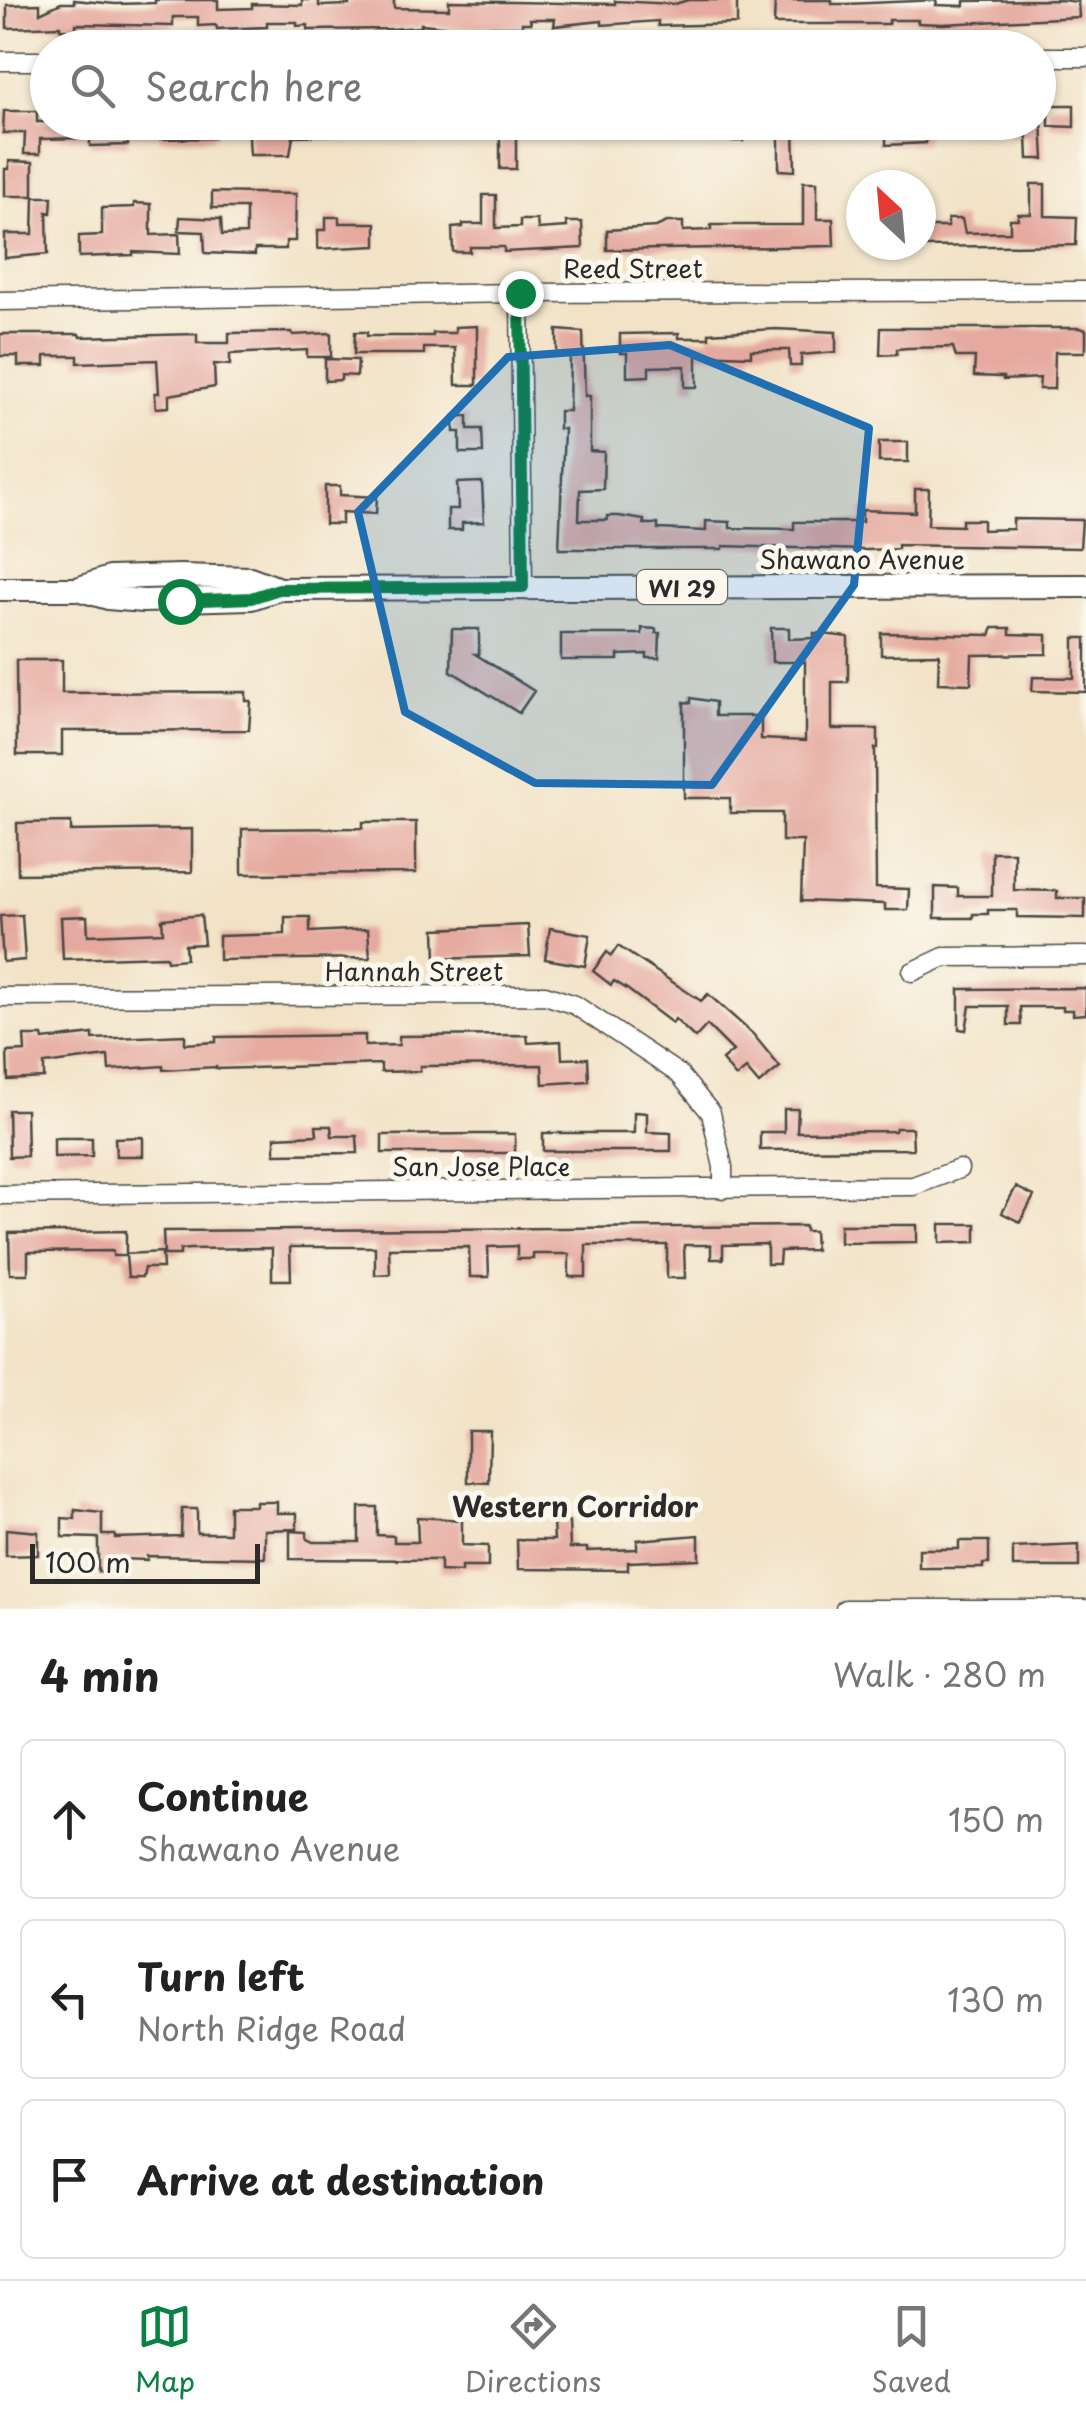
<!DOCTYPE html>
<html lang="en">
<head>
<meta charset="utf-8">
<style>
	body { margin:0; font-family:"Playpen Sans",sans-serif; background:#f6f6f6; color:#222 }
	.compass { position:absolute; left:846px; top:170px; width:90px; height:90px; border-radius:50%; background:#fff; box-shadow:0 2px 8px #0004; rotate:334deg }
	.scale { position:absolute; left:30px; bottom:25px; width:230px; box-sizing:border-box; padding-left:10px; border:5px solid #2b2b2b; border-top:0; font-size:28px; line-height:35px; white-space:nowrap; color:#2b2b2b; -webkit-text-stroke:8px #fbf7ec; paint-order:stroke }
	.stop { position:absolute; width:30px; height:30px; margin:-22px; border:8px solid #0b8043; border-radius:50%; background:#fff }
	.stop.end { background:#0b8043; border-color:#fff; box-shadow:0 2px 10px #0008 }
	.list { margin:0; padding:0; list-style:none }
	h2 { display:flex; justify-content:space-between; align-items:center; height:130px; margin:0; padding:0 40px; font-size:42px }
	h2 small { font-size:32px; font-weight:400; color:#767676 }
	.list li { display:grid; grid-template-columns:65px 1fr auto; gap:30px; align-items:center; box-sizing:border-box; height:160px; margin:0 20px 20px; padding:0 20px; border:2px solid #e0e0e0; border-radius:15px }
	.list b { display:block; font-size:38px; white-space:nowrap }
	.list p { margin:0; font-size:32px; white-space:nowrap; color:#767676 }
	.list em { font-size:32px; font-style:normal; color:#767676 }
	.icon { flex:none; width:55px; height:55px; fill:none; stroke:currentColor; stroke-width:2; stroke-linecap:round; stroke-linejoin:round }
	.map { position:relative; flex:none; width:1086px; height:1609px; overflow:hidden }
	.search { position:absolute; background:#fff; box-shadow:0 2px 8px #0004; left:30px; right:30px; top:30px; height:110px; display:flex; align-items:center; gap:25px; box-sizing:border-box; padding:0 35px; border-radius:55px; color:#767676; font-size:38px }
	.sheet { height:670px; background:#fff }
	nav { display:flex; justify-content:space-around; align-items:center; box-sizing:border-box; height:140px; border-top:2px solid #e0e0e0; background:#fff; font-size:28px; color:#767676 }
	nav a { display:grid; justify-items:center; gap:5px }
	nav .on { color:#0b8043 }
	.map>svg:first-child { display:block }
</style>
</head>
<body>
<div class="map">
<svg width="1086" height="1609" viewBox="0 0 1086 1609">
	<rect width="100%" height="100%" fill="#fbf7ec"/>
	<filter id="ink" filterUnits="userSpaceOnUse"><feTurbulence type="fractalNoise" baseFrequency=".01" numOctaves="2"/><feDisplacementMap in="SourceGraphic" scale="20" xChannelSelector="R" yChannelSelector="G"/><feConvolveMatrix kernelMatrix="1 2 1 2 8 2 1 2 1" color-interpolation-filters="sRGB"/></filter>
	<filter id="wash" filterUnits="userSpaceOnUse"><feTurbulence type="fractalNoise" baseFrequency=".0048" numOctaves="4" result="noise"/><feDisplacementMap in="SourceGraphic" scale="40" xChannelSelector="R" yChannelSelector="G"/><feGaussianBlur stdDeviation="2.25" result="paint"/><feColorMatrix in="noise" values="0 0 0 0 0 0 0 0 0 0 0 0 0 0 0 0 0 1.4 0 .05"/><feComposite in="paint" operator="in"/></filter>
	<g filter="url(#wash)">
		<rect width="100%" height="100%" fill="#f2e3c7"/>
		<g id="blocks">
			<path fill="#e5a99f" d="M74 0 115 4 155 3V0H218V9L252 8V4L302 5V0H319V6L349 5V0H394V8L449 9V1L615 4V1L675 4 688 0H737V24L658 26V21L602 25V21L554 26 555 19H530L531 23H522V26L450 27 421 24V27L393 29 308 30V25L297 26V22H267V27L217 29 216 25 198 26V17H173V26L76 24V30L60 29V26L7 28V5L40 4V13L61 3H74Z
				M775 0H832V4H847L937 0 936 5 964 6V1L1061 0 1078 2 1079 17 943 24 918 23V20H889V24H774Z
				M1049 105H1074V127L1049 126Z
				M4 111H37V122H214V138L160 139V135H128V145L90 146V138L40 139V154H24L25 133H3Z
				M248 122H338V135L293 136 290 155H250Z
				M500 122H538V136H516V169H500Z
				M703 122H743V141H729V134H703Z
				M779 122H794L795 171 779 170Z
				M886 122H926V143L886 145Z
				M1008 122H1042L1044 159H1028L1027 136H1008Z
				M9 161 33 162V196H5V169H9Z
				M803 182H817V219H833L834 246 607 250V230L656 227 667 222H683V231L711 230V225H803Z
				M1031 184H1045V216L1077 217 1076 245 921 247V227H948V219H962L965 233 1010 232V219H1018V214H1031Z
				M212 192 296 194 295 241H286V249H255V255L205 253 204 232 179 231 180 217 221 219 222 235 246 234V208H212Z
				M483 195H496V228L520 227V220H537L538 229 567 227 566 222H582L583 248 504 252V247H470V252H453L452 228 463 227V224H483Z
				M34 197H52L51 213 47 212 48 254 5 258V234H33Z
				M134 203 151 204V235L179 234 180 254 133 252V255L79 257V236L102 235V208L134 207Z
				M326 217H339V223H376V246L318 249V230H326Z
				M477 326V385H456L455 348H424V354H354L355 332H367V336H433V333H455V327Z
				M881 328H1080L1086 330V348L1084 352H1055L1054 389H1039L1040 378 1003 380V377L974 376 975 357H956L953 347 908 348 897 349V354L880 355Z
				M776 329 836 332V352L801 355V366H790L789 350H751V356L697 354V387H685V366L649 367V376L627 377V353H620V334L679 333V338H709V333Z
				M557 330 583 332 585 396H590V451L604 452 603 489 580 490 579 520H607V516H619L644 520V524H658V529L706 531V521L730 522V528L794 529V522H862V510L915 512V489H929L928 525 962 526V520H983V530L1013 529V519L1082 520 1080 548 898 545V549L865 550 723 546V549H559L564 429H559V411H569L570 355H557Z
				M292 332 293 335 331 333V357H307V350L230 354V365L214 364 215 387 169 395V407L156 408 155 393H159L157 360 78 363V356H45V366H18V356H0V334H79L80 337 197 334V343H229V333Z
				M325 359 358 360 357 376 341 375V380L325 381Z
				M454 416H468V429H482L483 453H460V432H454Z
				M879 442H908V462H879Z
				M482 482 484 522 462 523V530H448V509H458L457 483Z
				M325 486H340V495L377 497 376 514 342 512V524H325Z
				M642 628 656 629V633H660L659 658H647V654L618 655V660H561V634H642Z
				M771 628H789V639L814 638V633L848 637V682H832V729H878V748H875L876 888 909 889 908 910H885V904L801 901 803 841H782V813H730V798H684V702L691 703V698L715 702V716H761V739L805 741V662H772Z
				M993 628H1010V634L1047 635V654L972 655 971 684 938 683 939 654 881 655V633L990 635Z
				M452 629H479V654H475L534 691 519 713 451 671Z
				M1074 638H1086V692L1032 691 1033 677 1074 678Z
				M16 660H62V693L246 692V701H251L249 730 62 731V755H17Z
				M71 822V831L192 829V872L18 874 17 823Z
				M363 822H416V873L242 874V829L363 828Z
				M992 852H1014V890L1057 891V898H1085V918L1017 917V910H988V914H973V918H935V887L958 888V896H992Z
				M22 915 25 960 3 962 0 916Z
				M201 915 204 944 185 945 186 959 167 961 166 956 63 959 61 917 87 916 88 935 163 932 162 919Z
				M285 917H310V932L368 929 370 958 219 960V936L285 934Z
				M528 925 530 956 436 959 435 929Z
				M550 928 590 935 585 966 545 959Z
				M618 946 701 1001 708 994 753 1034 780 1067 759 1084 746 1069 736 1077 722 1060 733 1051 707 1025 695 1038 675 1019 672 1023 627 989 614 981 611 985 593 971 607 952 611 956Z
				M1086 988V1014L1073 1015V1010H1063V1007H1020L1021 1025H1008V1006H970L966 1030 959 1029V989Z
				M93 1034V1039L185 1035V1044L216 1042V1037L365 1035V1046L399 1045V1036L527 1035 528 1043 561 1041 562 1059 588 1058 589 1081 543 1084 542 1065 420 1066V1071L381 1072V1064L216 1069V1067L163 1070V1066L109 1070 108 1056 44 1064V1078L8 1080 7 1052 25 1051 24 1036H42L43 1040Z
				M784 1109H798L797 1132 895 1131 896 1128H912L913 1149 760 1150V1132H784Z
				M8 1110H26L27 1156 9 1157Z
				M634 1112 647 1113V1132L671 1133V1151H543V1133H634Z
				M316 1126H331L332 1136H357L358 1153 275 1154V1137L317 1135Z
				M476 1134H515V1153H382V1135Z
				M143 1137V1156H116L115 1138Z
				M54 1138H92V1156L54 1157Z
				M1016 1187 1034 1196 1020 1222 1002 1213Z
				M940 1224H976V1242L940 1243Z
				M840 1225H917V1242L840 1243Z
				M805 1226V1231H814L815 1250 780 1251 779 1264H767V1244L723 1245V1259H711V1245H684L685 1278H667V1245H586V1277H569V1254H533V1259H517V1246L488 1247 489 1277H470L469 1247 389 1248 390 1274 375 1275V1247H290L291 1280H272V1248L189 1249 180 1250V1255H164L163 1231Z
				M126 1231V1254L162 1252 163 1268H144L142 1277H128L126 1256H113V1251L28 1252V1274H10L9 1233Z
				M468 1431H490L489 1483 468 1482Z
				M256 1502H277V1513H297V1529L265 1530V1558L147 1556V1560L118 1559V1572H98V1538L62 1537V1518L75 1519V1510L102 1513V1535H115V1538L181 1536 182 1509H197V1533H229V1506H256Z
				M359 1507H377V1535L394 1536V1542H418L417 1517 462 1520V1545L488 1546V1567H461V1572L440 1571V1560L290 1559V1531L307 1532V1539L313 1542H359Z
				M553 1522H569L570 1548H587V1551L637 1549V1540L699 1535V1559L628 1562V1570L518 1569 517 1540H554Z
				M6 1529 38 1532V1555L6 1556Z
				M959 1541H989V1564H983V1568H919V1549H959Z
				M1079 1545V1567H1013V1548Z"/>
		</g>
	</g>
	<g filter="url(#ink)">
		<use href="#blocks" fill-opacity="0" stroke="#494742" stroke-width="2.5"/>
		<g fill="none" stroke-linecap="round" stroke-linejoin="round">
			<g stroke="#494742" stroke-width="21">
				<path id="minor" d="M1038 57H1086
					M0 61H48
					M520 293 523 587
					M0 301 520 293 1086 291
					M912 972 944 957 1086 956
					M0 997 545 995 575 1005 679 1074 711 1113 723 1167V1189
					M0 1195 913 1186 959 1169
					M845 1609H1086"/>
			</g>
			<g stroke="#494742" stroke-width="26">
				<path id="major" d="M0 589H77L108 598 143 601 251 598 279 589 1086 586
					M77 589 109 578 180 576 250 578 279 589"/>
			</g>
			<use href="#minor" stroke="#fff" stroke-width="18"/>
			<use href="#major" stroke="#fff" stroke-width="22"/>
		</g>
	</g>
	<g fill="none" stroke-linecap="round" stroke-linejoin="round" filter="url(#ink)">
		<path stroke="#0b8043" stroke-width="12" d="M180 601 251 598 279 589 523 587 520 293"/>
	</g>
	<path fill="#1f6fb2" fill-opacity="0.2" stroke="#1f6fb2" stroke-width="8" stroke-linejoin="round" d="M670 345 869 428 854 585 712 785 535 783 405 712 358 512 508 357Z"/>
	<g text-anchor="middle" dominant-baseline="central" stroke-width="10" stroke-linejoin="round" paint-order="stroke">
		<rect fill="#fbf7ec" stroke="#696865" stroke-width="2.5" x="637" y="570" width="90" height="34" rx="8"/>
		<g font-size="22" font-weight="bold" fill="#2b2b2b">
			<text x="682" y="587">WI 29</text>
		</g>
		<g font-size="25" fill="#2b2b2b" stroke="#fbf7ec">
			<text x="633" y="268">Reed Street</text>
			<text x="862" y="559">Shawano Avenue</text>
			<text x="414" y="971">Hannah Street</text>
			<text x="481" y="1166">San Jose Place</text>
		</g>
		<g font-size="28" font-weight="bold" fill="#2b2b2b" stroke="#fbf7ec">
			<text x="575" y="1505">Western Corridor</text>
		</g>
	</g>
</svg>
<svg class="compass" viewBox="-18 -18 36 36"><path d="M0-13l5 13h-10z" fill="#e53935"/><path d="M0 13l5-13h-10z" fill="#767676"/></svg>
<div class="scale">100 m</div>
<div class="stop" style="left:180px;top:601px"></div>
<div class="stop end" style="left:520px;top:293px"></div>
<div class="search"><svg class="icon" aria-label="search" viewBox="0 0 24 24"><circle cx="10" cy="10" r="6"/><path d="M15 15l6 6"/></svg>Search here</div>
</div>
<section class="sheet">
<h2>4 min<small>Walk · 280 m</small></h2>
<ul class="list">
<li><svg class="icon" aria-label="ahead" viewBox="0 0 24 24"><path d="M12 20V5M6 11l6-6 6 6"/></svg><div><b>Continue</b><p>Shawano Avenue</p></div><em>150 m</em></li>
<li><svg class="icon" aria-label="left" viewBox="0 0 24 24"><path d="M17 20v-9H6M10 6l-5 5 5 5"/></svg><div><b>Turn left</b><p>North Ridge Road</p></div><em>130 m</em></li>
<li><svg class="icon" aria-label="arrive" viewBox="0 0 24 24"><path d="M6 21V4h12l-3 4 3 4H6"/></svg><div><b>Arrive at destination</b></div></li>
</ul>
</section>
<nav>
<a class="on"><svg class="icon" aria-label="map" viewBox="0 0 24 24"><path d="M3 6l6-2 6 2 6-2v14l-6 2-6-2-6 2zM9 4v14M15 6v14"/></svg>Map</a>
<a><svg class="icon" aria-label="directions" viewBox="0 0 24 24"><path d="M12 3l9 9-9 9-9-9zM9 14v-3h6M13 9l2 2-2 2"/></svg>Directions</a>
<a><svg class="icon" aria-label="saved" viewBox="0 0 24 24"><path d="M7 4h10v16l-5-4-5 4z"/></svg>Saved</a>
</nav>
</body>
</html>
